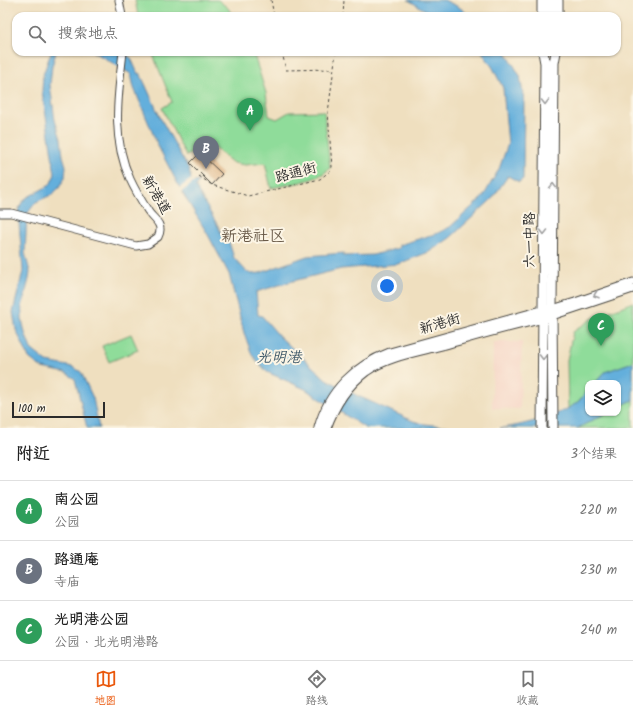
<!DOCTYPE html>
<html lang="zh">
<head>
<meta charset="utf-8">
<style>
	body { margin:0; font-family:Kalam,"LXGW WenKai TC",sans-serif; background:#f6f6f6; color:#222 }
	.controls { position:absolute; right:12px; bottom:12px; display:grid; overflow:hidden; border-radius:8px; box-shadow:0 1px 3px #0004 }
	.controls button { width:36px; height:36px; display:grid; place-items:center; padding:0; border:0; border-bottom:1px solid #e0e0e0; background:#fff; color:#222; font:20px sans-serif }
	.scale { position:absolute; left:12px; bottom:10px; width:93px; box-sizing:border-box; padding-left:4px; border:2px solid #2b2b2b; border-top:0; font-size:11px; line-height:14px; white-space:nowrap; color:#2b2b2b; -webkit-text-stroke:3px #fcf5e5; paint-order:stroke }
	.you { position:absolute; left:387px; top:286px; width:14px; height:14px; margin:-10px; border:3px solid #fff; border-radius:50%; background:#1a73e8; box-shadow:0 0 0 6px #1a73e833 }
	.badge { display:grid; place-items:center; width:26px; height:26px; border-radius:50%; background:#ea580c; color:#fff; font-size:13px; font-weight:700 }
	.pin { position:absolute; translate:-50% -33px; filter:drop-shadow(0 1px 2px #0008) }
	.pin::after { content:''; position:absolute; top:21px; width:14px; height:12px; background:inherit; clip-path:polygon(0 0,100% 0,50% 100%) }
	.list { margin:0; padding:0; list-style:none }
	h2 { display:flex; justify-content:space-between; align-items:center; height:52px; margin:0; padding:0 16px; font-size:17px }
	h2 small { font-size:13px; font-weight:400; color:#767676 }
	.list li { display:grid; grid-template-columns:26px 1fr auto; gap:12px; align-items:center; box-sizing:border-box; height:60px; padding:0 16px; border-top:1px solid #e0e0e0 }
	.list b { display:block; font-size:15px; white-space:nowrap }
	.list p { margin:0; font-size:13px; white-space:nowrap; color:#767676 }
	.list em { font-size:13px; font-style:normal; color:#767676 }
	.icon { flex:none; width:22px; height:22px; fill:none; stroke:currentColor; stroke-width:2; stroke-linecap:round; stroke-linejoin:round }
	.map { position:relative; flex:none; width:633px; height:428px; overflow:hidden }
	.search { position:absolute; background:#fff; box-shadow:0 1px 3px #0004; left:12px; right:12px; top:12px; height:44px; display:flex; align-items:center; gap:10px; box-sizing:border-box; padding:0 14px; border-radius:12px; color:#767676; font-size:15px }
	.sheet { height:232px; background:#fff }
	nav { display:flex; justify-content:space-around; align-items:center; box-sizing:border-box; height:56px; border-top:1px solid #e0e0e0; background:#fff; font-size:11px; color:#767676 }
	nav a { display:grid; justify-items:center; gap:2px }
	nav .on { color:#ea580c }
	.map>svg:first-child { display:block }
</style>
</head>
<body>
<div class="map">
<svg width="633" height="428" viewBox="0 0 633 428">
	<rect width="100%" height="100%" fill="#fcf5e5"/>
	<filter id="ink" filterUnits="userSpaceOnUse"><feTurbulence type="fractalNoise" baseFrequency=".025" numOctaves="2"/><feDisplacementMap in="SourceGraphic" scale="8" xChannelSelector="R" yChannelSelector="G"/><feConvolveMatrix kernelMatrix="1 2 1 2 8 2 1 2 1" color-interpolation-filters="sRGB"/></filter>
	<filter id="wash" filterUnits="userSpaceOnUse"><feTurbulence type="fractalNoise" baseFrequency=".012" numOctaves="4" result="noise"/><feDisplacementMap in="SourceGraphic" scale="16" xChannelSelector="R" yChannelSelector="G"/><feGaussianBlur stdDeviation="0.9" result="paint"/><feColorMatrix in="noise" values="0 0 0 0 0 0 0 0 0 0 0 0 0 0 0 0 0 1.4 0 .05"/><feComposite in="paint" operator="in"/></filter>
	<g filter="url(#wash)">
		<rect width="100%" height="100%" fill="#efdfbf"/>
		<path fill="#f5d2c2" d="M493 342H522L520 409 492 408Z"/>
		<path fill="#8fdc9a" stroke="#5d8462" d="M135 0H218L228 8 233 16H138Z
			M152 52H253L266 93 269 116 277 119 289 112 324 111 330 168C317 182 289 184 271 188L265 163 245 165 233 163 210 144 186 156 162 108 172 102Z
			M633 302V362L605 372 595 383H588V390L576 404 568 408 567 360 573 332 593 318Z
			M131 334 138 350 109 362 102 346Z
			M633 400V428H578L606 413H618V407Z"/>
		<path fill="#63afdc" stroke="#476d84" d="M408 0H444L459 7 470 16H435Z
			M51 52H56L52 66 50 85 55 120 61 139 63 156 66 166 65 177 59 188 51 195 36 202 27 214 25 253 30 272 29 279 22 307V319L25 333 31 349 47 362 73 367 81 372 93 398 99 428H87L75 379 66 373 42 368 29 358 16 330 13 312 23 271 18 211 21 204 26 198 50 185 55 174 42 91 43 75Z
			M93 52H121L131 58 138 74 140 73 161 119 189 170 191 179 194 182 199 181 196 185V188L218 226 224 239H228L234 258 247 272 252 274 260 273 307 256 344 253 343 256 373 255 399 248V245L438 233 450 227 483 197 499 169 508 144 503 88 493 68 482 52H506L520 76 524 100 523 179 519 182 508 176 492 199 450 238 429 252 398 264 341 269 293 281 256 292 258 315 262 316 280 337 326 379 356 395 413 421 424 424 465 428H365L305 389 267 372 252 355 244 333 229 274 207 233 182 192 158 146 134 88 131 74C118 67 106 58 93 52Z
			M633 362V400L618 407V383H595L605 372Z
			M588 390V413H606L578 428H500C518 427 561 415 575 404 580 401 584 395 588 390Z"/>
		<path fill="#efdfbf" d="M193 178 194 180 198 179 180 193 178 189Z"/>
		<g id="blocks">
			<path fill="#ddb07f" d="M200 153 222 174 212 185 190 163Z"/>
		</g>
	</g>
	<g filter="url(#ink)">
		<use href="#blocks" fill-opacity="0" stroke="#484641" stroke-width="1"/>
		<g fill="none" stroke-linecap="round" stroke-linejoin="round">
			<g stroke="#484641" stroke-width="9">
				<path id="minor" d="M119 0 122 16
					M0 213H11L136 246 148 244 158 237C160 233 161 229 159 225 157 220 151 216 148 211 141 200 135 190 130 179 111 137 118 96 123 52
					M552 309 575 302 633 282
					M552 316 633 289"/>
			</g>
			<g stroke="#484641" stroke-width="11">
				<path id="major" d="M542 16V0
					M551 16V0
					M558 16V0
					M319 428C329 391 355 366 390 353L549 309
					M326 428C334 406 347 385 366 371 386 357 414 352 438 346 474 336 511 325 548 317
					M542 428 545 63 543 52
					M553 428 552 309 554 63 556 52"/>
			</g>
			<path stroke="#484641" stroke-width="1" stroke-dasharray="3 3" stroke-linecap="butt" d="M271 0 274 16
				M343 16 344 0
				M282 52 286 70 333 69
				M199 176 212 185 248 196 320 179 330 171 332 167 328 113 336 52"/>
			<use href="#minor" stroke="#fff" stroke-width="7"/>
			<use href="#major" stroke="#fff" stroke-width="9"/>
		</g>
		<defs><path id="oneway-chevron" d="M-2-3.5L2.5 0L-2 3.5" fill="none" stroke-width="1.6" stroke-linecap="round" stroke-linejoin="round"/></defs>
		<g stroke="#a0a0a0">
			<use href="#oneway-chevron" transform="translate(545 102) rotate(90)"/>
			<use href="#oneway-chevron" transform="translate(553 186) rotate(-89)"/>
			<use href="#oneway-chevron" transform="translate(544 232) rotate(90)"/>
			<use href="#oneway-chevron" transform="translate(596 295) rotate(161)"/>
			<use href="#oneway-chevron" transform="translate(543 357) rotate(91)"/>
		</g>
	</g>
	<g text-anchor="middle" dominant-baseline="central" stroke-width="4" stroke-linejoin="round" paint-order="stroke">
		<g font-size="14" fill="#2b2b2b" stroke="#fcf5e5">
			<text transform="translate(296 173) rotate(-15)">路通街</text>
			<text transform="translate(156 195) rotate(59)">新港道</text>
			<text transform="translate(530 240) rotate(-90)">六一中路</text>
			<text transform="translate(440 324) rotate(-16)">新港街</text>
		</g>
		<g font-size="15" font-style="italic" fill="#3f5969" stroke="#fcf5e5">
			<text x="279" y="358">光明港</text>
		</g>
		<g font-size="16" fill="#695a48" stroke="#fcf5e5">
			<text x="253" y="236">新港社区</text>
		</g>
	</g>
</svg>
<div class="controls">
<button><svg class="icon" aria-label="layers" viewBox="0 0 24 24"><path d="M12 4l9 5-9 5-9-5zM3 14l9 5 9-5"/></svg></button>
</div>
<div class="scale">100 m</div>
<div class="you"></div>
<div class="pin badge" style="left:250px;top:131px;background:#2e9e5b">A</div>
<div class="pin badge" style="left:206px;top:169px;background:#6b7280">B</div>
<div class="pin badge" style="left:601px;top:346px;background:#2e9e5b">C</div>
<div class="search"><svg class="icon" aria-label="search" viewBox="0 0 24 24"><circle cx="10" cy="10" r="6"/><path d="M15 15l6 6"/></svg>搜索地点</div>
</div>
<section class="sheet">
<h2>附近<small>3个结果</small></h2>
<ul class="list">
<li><span class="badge" style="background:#2e9e5b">A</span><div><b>南公园</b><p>公园</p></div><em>220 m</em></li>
<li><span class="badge" style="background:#6b7280">B</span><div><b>路通庵</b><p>寺庙</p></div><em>230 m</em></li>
<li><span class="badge" style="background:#2e9e5b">C</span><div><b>光明港公园</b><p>公园 · 北光明港路</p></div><em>240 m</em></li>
</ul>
</section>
<nav>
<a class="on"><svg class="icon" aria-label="map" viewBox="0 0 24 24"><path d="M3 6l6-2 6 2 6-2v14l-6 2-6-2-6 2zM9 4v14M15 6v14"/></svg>地图</a>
<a><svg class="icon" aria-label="directions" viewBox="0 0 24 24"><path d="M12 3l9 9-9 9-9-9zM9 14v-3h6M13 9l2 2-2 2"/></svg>路线</a>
<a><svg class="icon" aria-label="saved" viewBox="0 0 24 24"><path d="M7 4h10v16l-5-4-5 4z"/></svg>收藏</a>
</nav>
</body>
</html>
